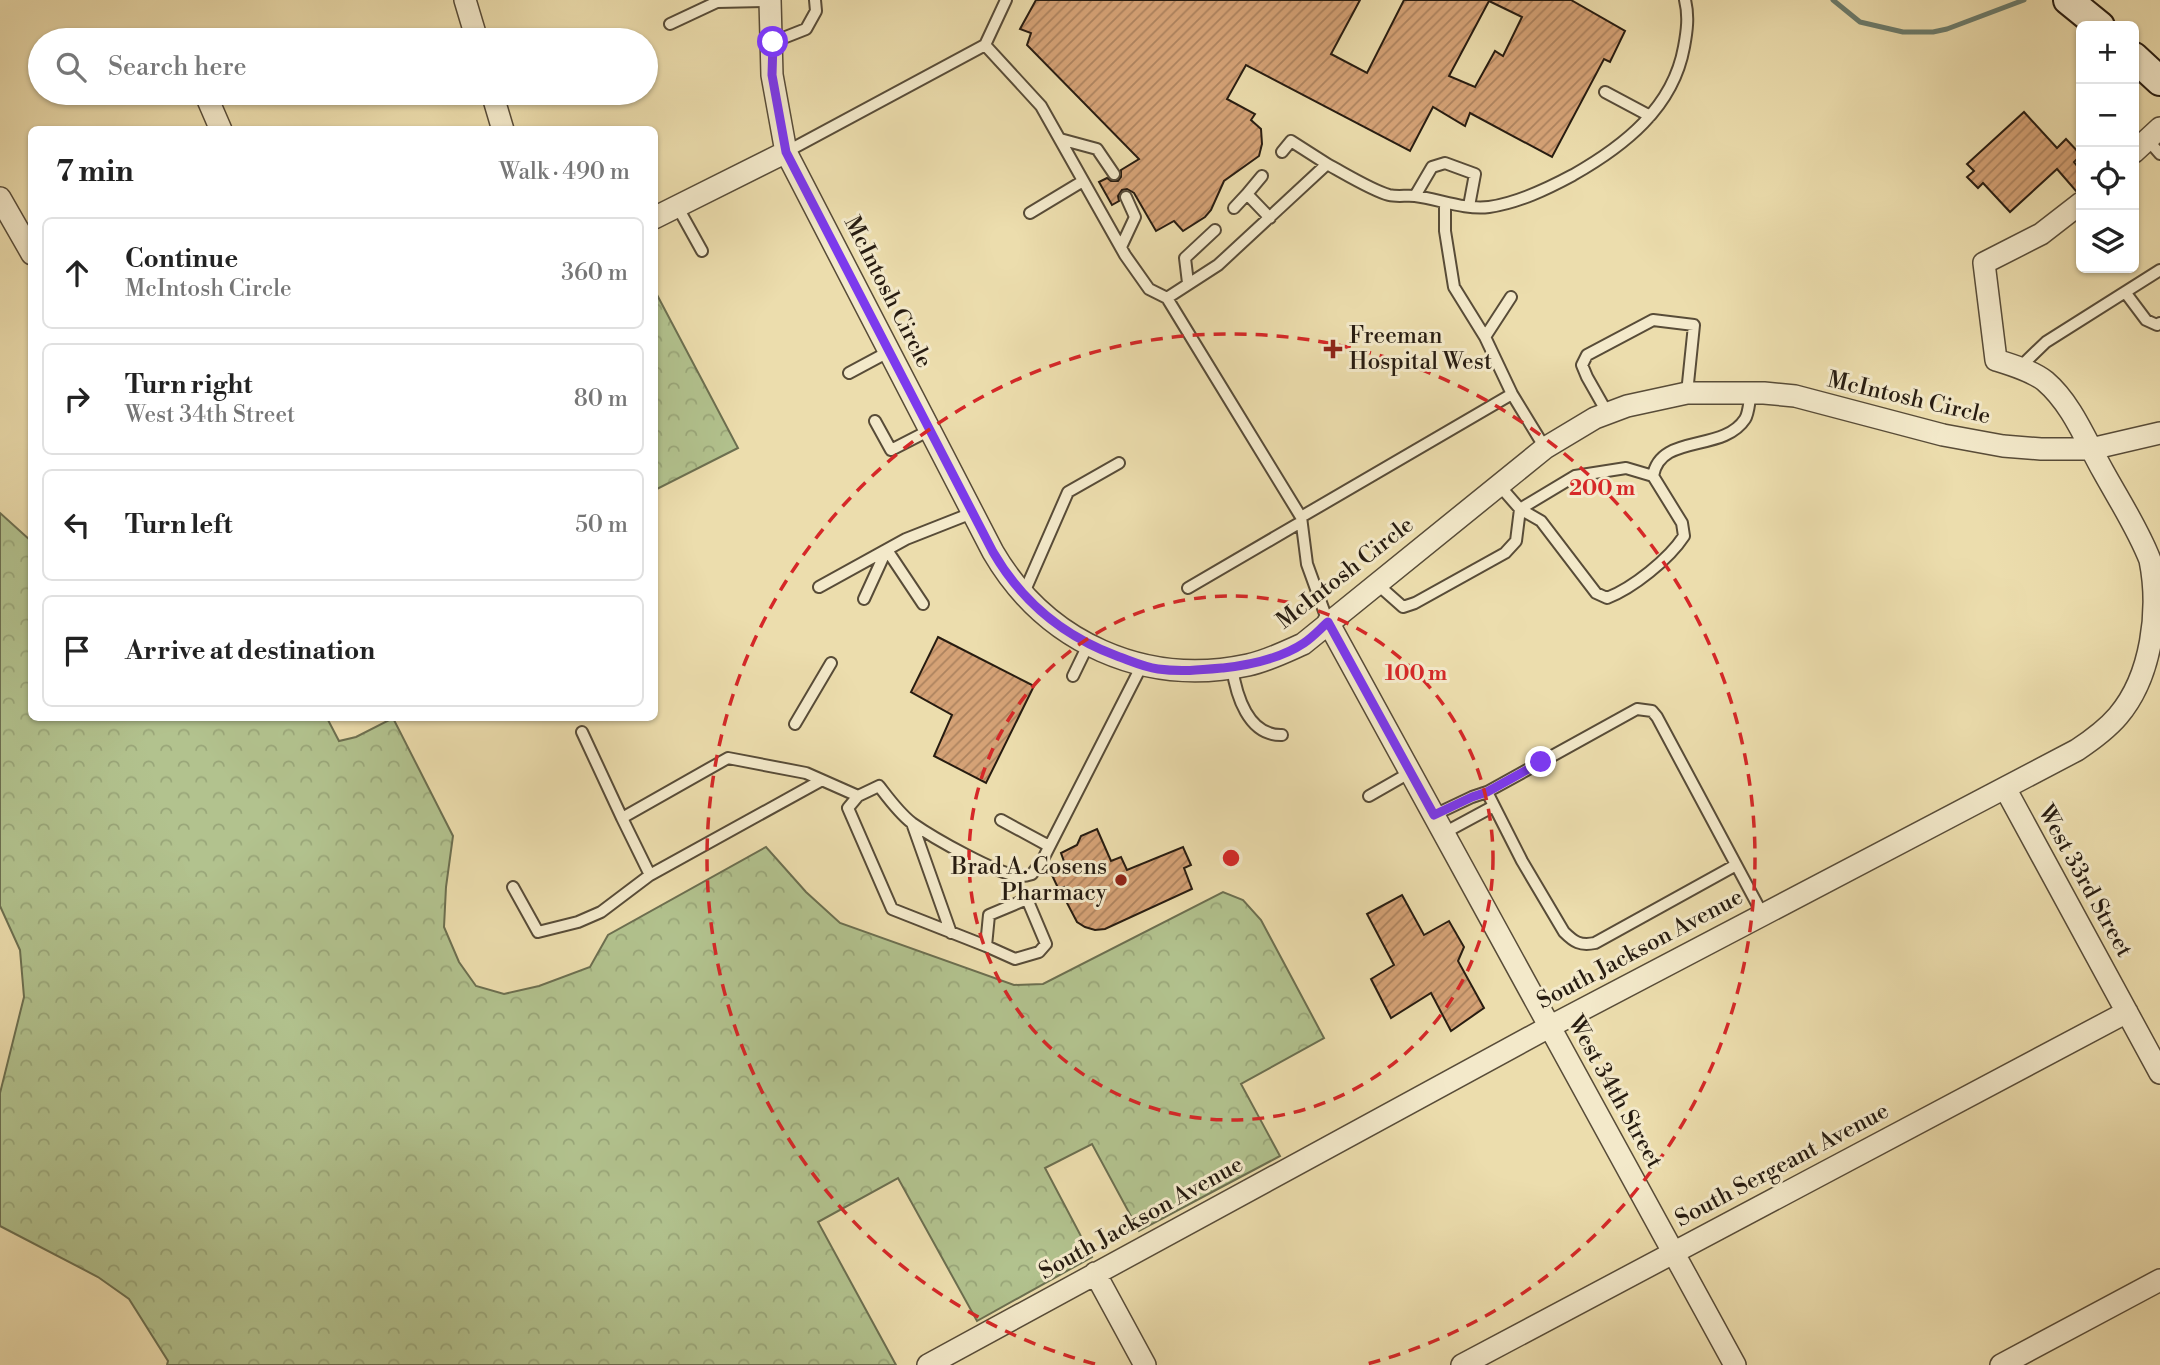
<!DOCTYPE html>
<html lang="en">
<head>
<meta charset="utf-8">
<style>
	body { margin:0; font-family:"Libre Bodoni",serif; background:#f2f2f2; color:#222 }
	.controls { position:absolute; right:21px; top:21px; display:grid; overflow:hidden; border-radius:10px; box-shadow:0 2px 5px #0004 }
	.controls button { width:63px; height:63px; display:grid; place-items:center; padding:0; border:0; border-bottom:2px solid #e0e0e0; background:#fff; color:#222; font:35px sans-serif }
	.stop { position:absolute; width:21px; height:21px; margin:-16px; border:5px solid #7c3aed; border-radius:50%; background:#fff }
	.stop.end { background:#7c3aed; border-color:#fff; box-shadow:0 2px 7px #0008 }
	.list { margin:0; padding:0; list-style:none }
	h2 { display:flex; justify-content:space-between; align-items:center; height:91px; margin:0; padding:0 28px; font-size:30px }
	h2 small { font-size:23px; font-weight:400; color:#767676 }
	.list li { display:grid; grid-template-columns:46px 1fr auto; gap:21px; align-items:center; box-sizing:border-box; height:112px; margin:0 14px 14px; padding:0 14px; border:2px solid #e0e0e0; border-radius:10px }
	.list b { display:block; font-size:26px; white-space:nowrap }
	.list p { margin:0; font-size:23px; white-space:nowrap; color:#767676 }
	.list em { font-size:23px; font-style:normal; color:#767676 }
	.icon { flex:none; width:38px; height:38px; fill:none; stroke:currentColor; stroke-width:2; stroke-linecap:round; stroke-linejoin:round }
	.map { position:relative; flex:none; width:2160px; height:1365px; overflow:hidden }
	.search { position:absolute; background:#fff; box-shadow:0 2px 5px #0004; left:28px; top:28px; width:630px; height:77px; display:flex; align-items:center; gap:18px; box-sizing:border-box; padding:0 24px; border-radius:38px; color:#767676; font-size:26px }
	.panel { position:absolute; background:#fff; box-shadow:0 2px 5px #0004; left:28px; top:126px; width:630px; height:595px; border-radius:10px }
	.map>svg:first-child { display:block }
</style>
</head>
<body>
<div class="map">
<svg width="2160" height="1365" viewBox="0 0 2160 1365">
	<defs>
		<pattern id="forest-crowns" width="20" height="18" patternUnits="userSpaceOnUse" patternTransform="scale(1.75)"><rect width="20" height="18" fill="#b2c28e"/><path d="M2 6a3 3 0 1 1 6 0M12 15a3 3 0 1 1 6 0" fill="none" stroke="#99a679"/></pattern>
		<pattern id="building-hatch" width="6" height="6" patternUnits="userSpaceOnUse" patternTransform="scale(1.75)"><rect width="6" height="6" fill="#d5a276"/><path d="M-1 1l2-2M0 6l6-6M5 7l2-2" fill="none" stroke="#ad835f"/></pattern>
	</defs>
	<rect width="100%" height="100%" fill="#ecddad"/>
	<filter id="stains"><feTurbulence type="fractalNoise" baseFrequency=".00286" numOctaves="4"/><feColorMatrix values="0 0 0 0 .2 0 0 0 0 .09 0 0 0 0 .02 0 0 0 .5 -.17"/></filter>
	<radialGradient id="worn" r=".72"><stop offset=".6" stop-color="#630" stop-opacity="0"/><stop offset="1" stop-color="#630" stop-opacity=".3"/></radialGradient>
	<path fill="url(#forest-crowns)" stroke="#6c6f50" stroke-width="2" d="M655 291 738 448 655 490H654Z
		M0 513 31 541 32 718H327L339 741 356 737 393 718 453 836 446 887 444 927 459 962 476 986 504 994 539 986 590 967 608 935 766 847 806 892 840 923 1014 985 1043 984 1223 892 1243 900 1261 920 1324 1038 1241 1084 1280 1156 1139 1231 1092 1144 1045 1168 1092 1257 977 1321 898 1178 818 1222 896 1365H167L168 1361 129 1299 98 1277 0 1226V1093L24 997 20 950 0 906Z"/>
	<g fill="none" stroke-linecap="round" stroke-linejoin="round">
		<path stroke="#6b7c6d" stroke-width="5" d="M1833 0 1860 22 1903 32H1933L1947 29 2024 0"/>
	</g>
	<path fill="url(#building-hatch)" stroke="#271c11" stroke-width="2" fill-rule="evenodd" d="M1036 0H1360L1331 54 1367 73 1404 0H1571L1625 31 1610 62 1604 59 1552 157 1470 113 1465 126 1433 107 1410 151 1246 65 1227 99 1255 114 1251 120 1261 129 1262 144 1259 156 1224 181 1211 210 1205 217 1183 231 1174 221 1156 231 1134 193 1127 189 1122 190 1118 196 1119 201 1112 205 1099 182 1107 178 1111 181H1118L1121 177V170L1139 159 1027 45 1031 33 1020 29ZM1489 1 1522 17 1503 56 1495 51 1475 87 1449 76Z
		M2024 112 2057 148 2066 139 2081 155 2074 162 2081 171V190L2076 191 2057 169 2010 212 1983 183 1978 188 1967 177 1974 171 1967 164Z
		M938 637 1034 686 986 783 934 756 952 715 911 692Z
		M1097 829 1111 861 1121 857 1127 870 1183 847 1191 865 1184 868 1192 889 1105 929 1095 930 1085 927 1077 922 1067 903 1064 887 1058 888 1051 873 1066 867 1061 853 1077 845 1081 836Z
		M1402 895 1424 935 1449 921 1464 947 1458 961 1484 1008 1451 1031 1431 993 1391 1018 1371 979 1394 965 1367 914Z"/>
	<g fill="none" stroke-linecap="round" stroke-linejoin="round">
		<g stroke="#584c38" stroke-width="14">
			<path id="service" d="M670 24 717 2 770 1
				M773 42 806 29 816 11 815 0
				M985 45 1041 106 1125 255 1149 289 1167 298 1301 517 1307 564 1328 622
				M1605 92 1650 116
				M1060 139 1097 149 1114 174
				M2147 139 2160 154
				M786 152 985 45 1006 0
				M1282 152 1291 141 1327 164
				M1262 176 1247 194 1270 218
				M1415 196 1432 167 1445 163 1475 174 1469 206
				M1445 203V231L1454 287 1485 337 1512 394 1545 448
				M677 206 702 251
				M1234 208 1247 194
				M1030 213 1083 181
				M1121 247 1135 217 1126 197
				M1188 283 1185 258 1215 230
				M2125 292 2146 320 2157 325 2160 323
				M1167 298 1218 265 1327 164C1344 173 1371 190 1389 195 1397 197 1407 195 1415 196 1439 199 1464 210 1489 207 1518 203 1547 189 1573 175 1624 146 1673 108 1684 47 1687 31 1689 16 1685 0
				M1485 337 1511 297
				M2019 368 2046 342 2160 270
				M849 373 890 351
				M1608 414 1587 377 1582 365 1587 355 1653 320 1694 325 1687 393
				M875 421 891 450 930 430
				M1626 468 1653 476 1682 523 1684 536C1669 559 1633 588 1607 598L1596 593 1541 521 1520 509 1575 476Z
				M1653 476C1660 433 1723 453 1745 419 1749 413 1749 401 1751 393
				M1301 517 1512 394
				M887 550 923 604
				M1377 584 1403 607 1415 603 1505 553 1516 541 1520 509 1499 485
				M819 587 906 539 972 513
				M1188 588 1301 522
				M1023 595 1068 492 1119 463
				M864 599 886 551
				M1232 667C1236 695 1248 736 1282 735
				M1073 676 1088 645
				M795 724 831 663
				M582 732 622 818
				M822 780 650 875 622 818 728 758 806 773 858 796
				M1369 796 1411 772
				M1434 815 1472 797 1487 792
				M1001 820 1049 846
				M912 823 951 933
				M1444 833 1494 806
				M1736 865 1595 943C1580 946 1574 942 1564 932L1522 861 1487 792 1637 709 1652 711 1657 717 1763 915
				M513 887 538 932 578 922 601 912 650 875
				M986 946 989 915 1027 899 1046 944 1039 952 1015 959 986 946 892 909 848 808 858 796 879 786C889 799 899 813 912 823 932 837 999 876 1021 876 1025 876 1029 875 1032 874L1042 861 1142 665"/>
		</g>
		<g stroke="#584c38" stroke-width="24">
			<path id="minor" d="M465 0 477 40
				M770 0 772 75 786 152 993 552C1046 643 1145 687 1248 665 1267 661 1285 652 1303 644L1545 448 1595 418 1627 406 1687 393H1764L1795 396 1943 435 2003 446 2041 449H2091L2160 433
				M205 93 221 130
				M492 93 503 130
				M2134 152 2160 128
				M0 198 32 254
				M654 218 786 152
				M1328 622 1735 1365
				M2005 788 2160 1073
				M1095 1273 1145 1365
				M928 1365 1549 1027 2077 750C2092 740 2106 730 2118 716 2152 676 2160 610 2150 560 2138 529 2119 500 2103 471 2086 441 2072 404 2045 381 2032 371 2012 365 1996 360L1984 263 2041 234 2081 203
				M1462 1365 2127 1012
				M2001 1365 2160 1280"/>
		</g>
		<g stroke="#271c11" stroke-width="32">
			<path id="secondary" d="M2068 0 2100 26
				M2134 57 2160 81"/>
		</g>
		<use href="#service" stroke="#f3e9ca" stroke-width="10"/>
		<use href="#minor" stroke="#f3e9ca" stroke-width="21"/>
		<use href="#secondary" stroke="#f3e9ca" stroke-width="28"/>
	</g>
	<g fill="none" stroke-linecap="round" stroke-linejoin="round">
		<path stroke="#7c3aed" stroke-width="9" d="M773 42 772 75 786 152 993 552C1022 602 1063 636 1117 656 1131 661 1144 667 1158 669 1180 672 1201 670 1223 668 1250 665 1280 659 1304 643 1313 637 1320 629 1328 622L1434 815 1472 797 1487 792 1541 762"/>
	</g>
	<g fill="none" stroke="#d62828" stroke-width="3.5" stroke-dasharray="12 9">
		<circle cx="1231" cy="858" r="262"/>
		<path d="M1095 1364A524 524 0 1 1 1367 1364"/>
	</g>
	<g fill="#8f2418" stroke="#f3e9ca" stroke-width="2.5">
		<path d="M1329.5 338.5h7v7h7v7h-7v7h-7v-7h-7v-7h7z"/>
		<circle cx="1121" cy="880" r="7"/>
	</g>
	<g text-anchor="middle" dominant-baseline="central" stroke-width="6" stroke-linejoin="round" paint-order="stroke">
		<g font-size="23" fill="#271c11" stroke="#f3e9ca">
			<text transform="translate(888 292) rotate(63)">McIntosh Circle</text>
			<text transform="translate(1909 398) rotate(13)">McIntosh Circle</text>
			<text transform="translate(1345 573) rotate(-38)">McIntosh Circle</text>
			<text transform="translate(2085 881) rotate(61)">West 33rd Street</text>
			<text transform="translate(1640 949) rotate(-28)">South Jackson Avenue</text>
			<text transform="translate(1615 1092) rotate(61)">West 34th Street</text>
			<text transform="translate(1782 1165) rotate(-28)">South Sergeant Avenue</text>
			<text transform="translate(1141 1218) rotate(-29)">South Jackson Avenue</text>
		</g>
		<g font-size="23" fill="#271c11" stroke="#f3e9ca" text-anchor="start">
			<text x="1349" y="336">Freeman<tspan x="1349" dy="26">Hospital West</tspan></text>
			<text x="1107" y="867" text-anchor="end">Brad A. Cosens<tspan x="1107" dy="26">Pharmacy</tspan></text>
		</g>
	</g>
	<circle cx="1231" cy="858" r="10" fill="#d62828" stroke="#f3e9ca" stroke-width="3.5"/>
	<g font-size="21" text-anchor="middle" font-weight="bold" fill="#d62828" stroke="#f3e9ca" stroke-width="6" stroke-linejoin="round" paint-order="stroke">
		<text x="1602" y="495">200 m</text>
		<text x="1416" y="680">100 m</text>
	</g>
	<rect width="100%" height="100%" filter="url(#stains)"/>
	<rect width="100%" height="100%" fill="url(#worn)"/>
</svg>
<div class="controls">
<button>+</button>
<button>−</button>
<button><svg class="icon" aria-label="locate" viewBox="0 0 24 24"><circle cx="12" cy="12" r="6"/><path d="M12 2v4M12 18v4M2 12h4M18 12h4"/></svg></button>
<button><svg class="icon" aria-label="layers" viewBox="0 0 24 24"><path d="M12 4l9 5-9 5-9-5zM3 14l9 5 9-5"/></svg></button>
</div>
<div class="stop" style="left:773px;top:42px"></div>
<div class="stop end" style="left:1541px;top:762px"></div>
<div class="search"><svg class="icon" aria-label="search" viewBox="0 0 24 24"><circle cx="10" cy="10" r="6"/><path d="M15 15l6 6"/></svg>Search here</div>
<section class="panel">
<h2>7 min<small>Walk · 490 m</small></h2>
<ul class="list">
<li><svg class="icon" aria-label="ahead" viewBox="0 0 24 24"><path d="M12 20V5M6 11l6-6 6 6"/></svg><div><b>Continue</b><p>McIntosh Circle</p></div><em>360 m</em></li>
<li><svg class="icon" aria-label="right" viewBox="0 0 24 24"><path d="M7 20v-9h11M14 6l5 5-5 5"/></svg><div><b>Turn right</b><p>West 34th Street</p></div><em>80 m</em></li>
<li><svg class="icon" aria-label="left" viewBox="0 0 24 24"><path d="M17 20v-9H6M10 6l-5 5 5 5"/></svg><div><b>Turn left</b></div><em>50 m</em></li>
<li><svg class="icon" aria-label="arrive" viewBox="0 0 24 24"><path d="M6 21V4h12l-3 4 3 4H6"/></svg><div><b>Arrive at destination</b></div></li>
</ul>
</section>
</div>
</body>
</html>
